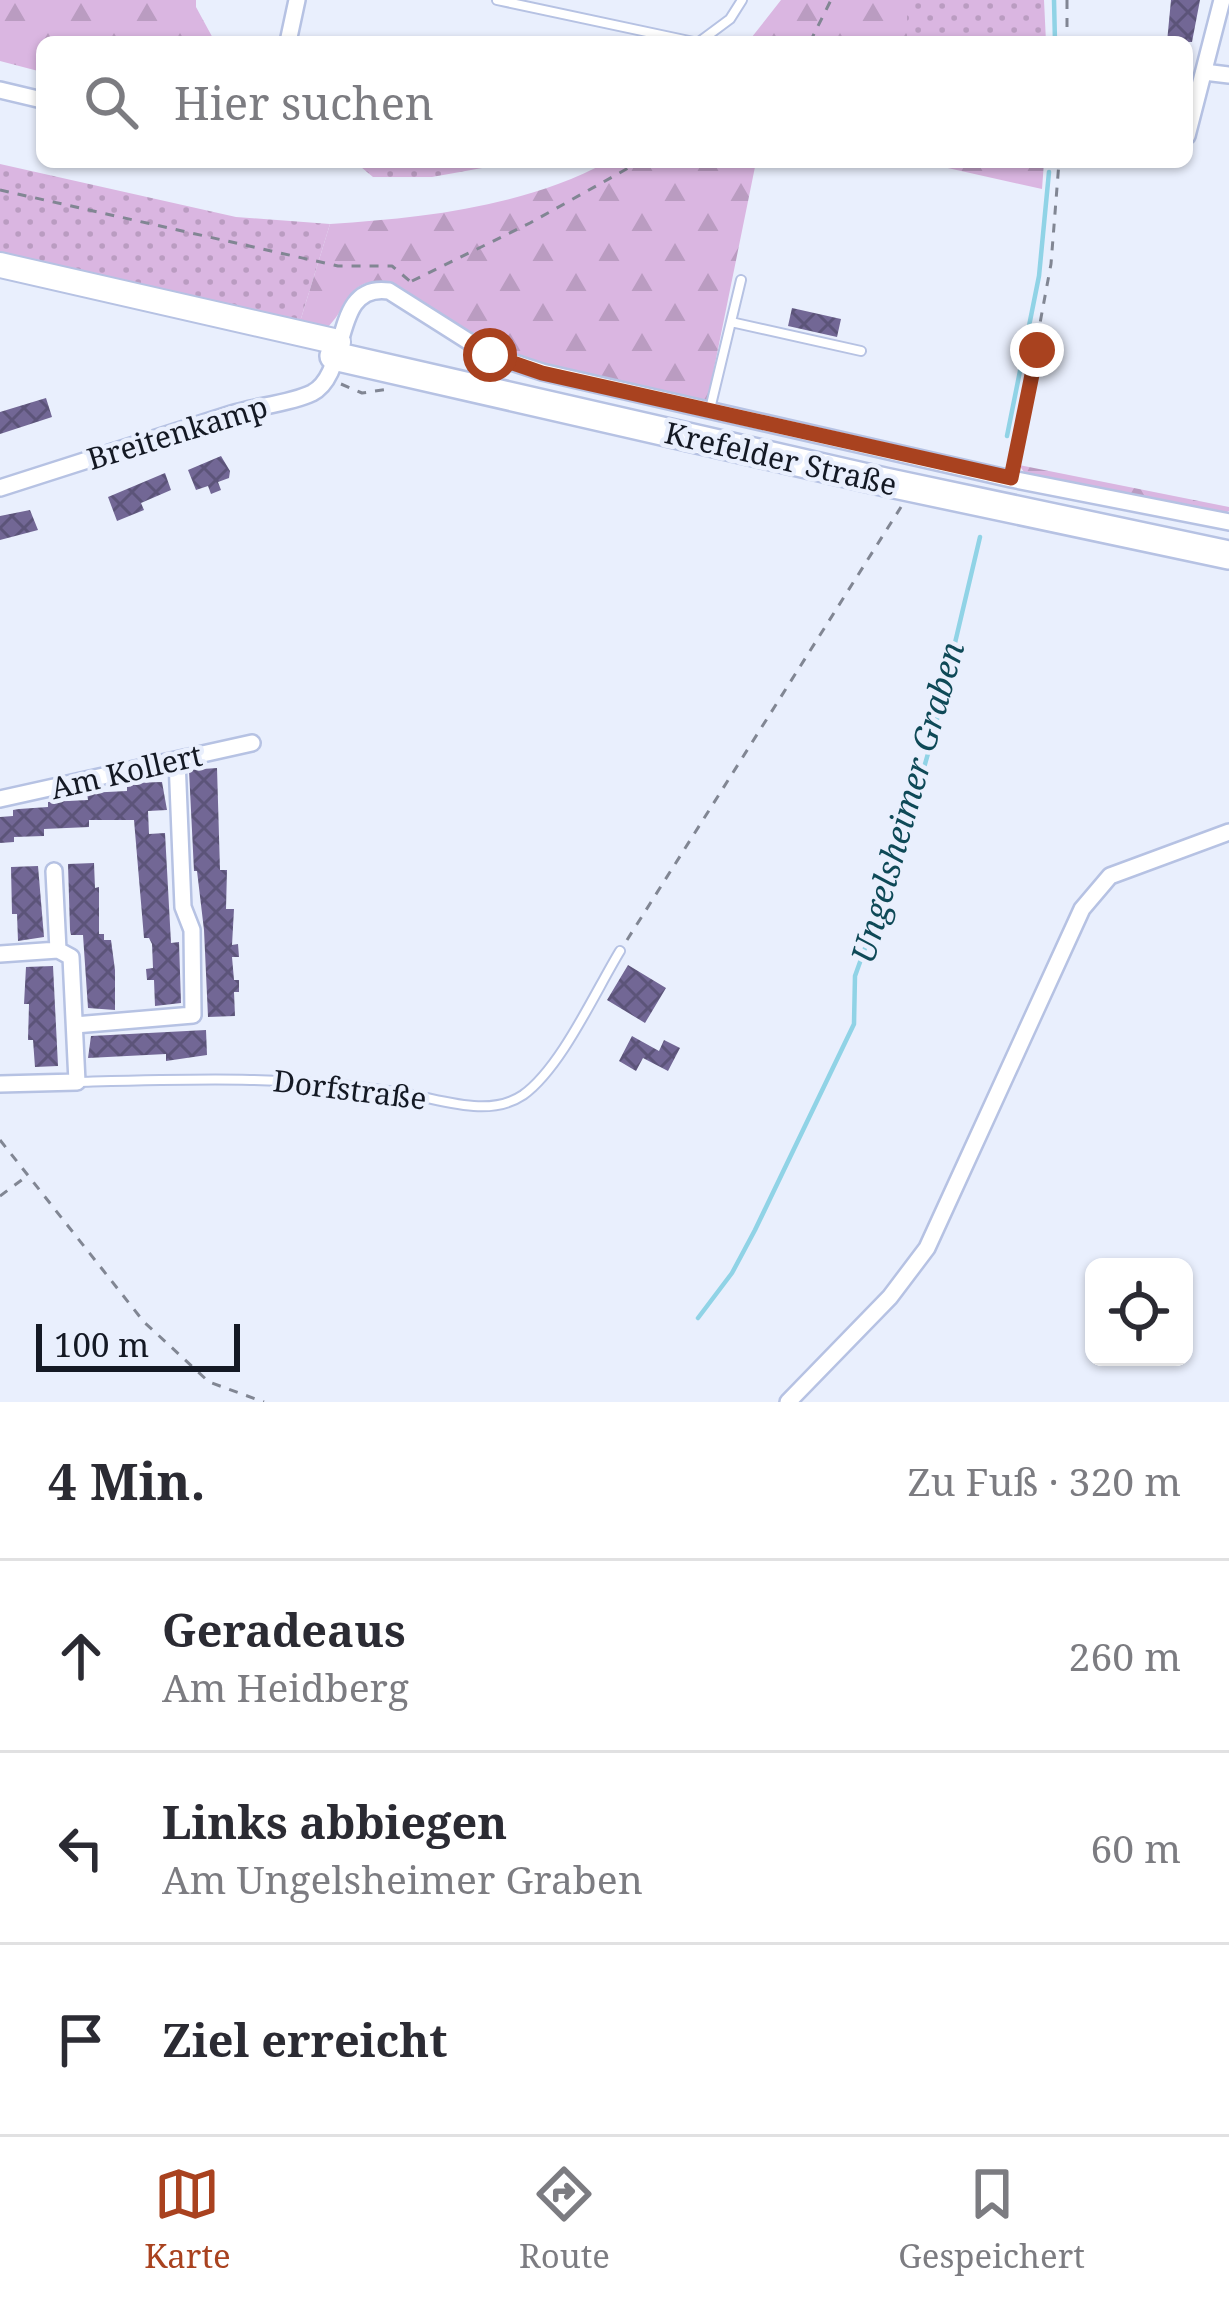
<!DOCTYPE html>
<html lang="de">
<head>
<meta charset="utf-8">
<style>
	body { margin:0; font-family:"Noto Serif",serif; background:#f2f2f3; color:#2b2b33 }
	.controls { position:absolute; right:36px; bottom:36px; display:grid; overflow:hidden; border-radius:18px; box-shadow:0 3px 9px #0004 }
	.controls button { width:108px; height:108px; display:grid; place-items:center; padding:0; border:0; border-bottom:3px solid #e1e1e2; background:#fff; color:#2b2b33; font:60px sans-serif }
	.scale { position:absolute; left:36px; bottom:30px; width:204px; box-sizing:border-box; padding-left:12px; border:6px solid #141924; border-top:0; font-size:33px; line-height:42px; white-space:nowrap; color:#141924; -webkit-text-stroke:9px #e9effd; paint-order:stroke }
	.stop { position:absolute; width:36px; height:36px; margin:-27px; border:9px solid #a9421f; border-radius:50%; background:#fff }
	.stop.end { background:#a9421f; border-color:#fff; box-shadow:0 3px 12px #0008 }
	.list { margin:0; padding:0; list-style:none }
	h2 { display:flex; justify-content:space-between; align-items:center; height:156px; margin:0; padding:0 48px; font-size:51px }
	h2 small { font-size:39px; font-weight:400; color:#7c7c81 }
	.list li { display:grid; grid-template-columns:78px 1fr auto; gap:36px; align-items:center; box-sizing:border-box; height:192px; padding:0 48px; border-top:3px solid #e1e1e2 }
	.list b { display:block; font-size:45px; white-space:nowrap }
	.list p { margin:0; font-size:39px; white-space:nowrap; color:#7c7c81 }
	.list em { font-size:39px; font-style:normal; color:#7c7c81 }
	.icon { flex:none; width:66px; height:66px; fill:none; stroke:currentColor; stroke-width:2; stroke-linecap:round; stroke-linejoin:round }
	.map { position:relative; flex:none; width:1229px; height:1402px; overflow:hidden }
	.search { position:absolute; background:#fff; box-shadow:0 3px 9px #0004; left:36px; right:36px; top:36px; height:132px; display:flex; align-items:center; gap:30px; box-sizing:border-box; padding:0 42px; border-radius:18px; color:#7c7c81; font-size:45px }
	.sheet { height:732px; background:#fff }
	nav { display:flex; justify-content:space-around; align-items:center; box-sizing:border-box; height:168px; border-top:3px solid #e1e1e2; background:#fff; font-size:33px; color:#7c7c81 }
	nav a { display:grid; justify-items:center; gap:6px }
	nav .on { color:#a9421f }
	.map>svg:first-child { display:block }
</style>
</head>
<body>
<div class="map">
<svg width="1229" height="1402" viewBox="0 0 1229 1402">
	<defs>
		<pattern id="grass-dots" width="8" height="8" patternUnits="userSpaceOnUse" patternTransform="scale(3)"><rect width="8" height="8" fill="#dab6e1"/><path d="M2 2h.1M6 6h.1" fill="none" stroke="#ba9cc1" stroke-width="1.8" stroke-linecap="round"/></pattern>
		<pattern id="forest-firs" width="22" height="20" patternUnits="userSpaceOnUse" patternTransform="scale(3)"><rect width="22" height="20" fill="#dab6e1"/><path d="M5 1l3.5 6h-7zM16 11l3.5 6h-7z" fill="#ba9cc1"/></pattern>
		<pattern id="building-cross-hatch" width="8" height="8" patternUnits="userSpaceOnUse" patternTransform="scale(3)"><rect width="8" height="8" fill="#726795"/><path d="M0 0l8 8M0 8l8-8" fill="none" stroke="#5c5479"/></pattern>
	</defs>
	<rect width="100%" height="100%" fill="#e9effd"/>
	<path fill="url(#grass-dots)" d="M907 0H1044L1046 42H907Z
		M355 162H515L432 177H373Z
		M0 164 236 217 330 224 299 325 0 256Z"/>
	<path fill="url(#forest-firs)" d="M0 0H196V7L215 42H42V72L0 61Z
		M781 0H907V42H748Z
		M607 162H756L707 403 509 355 470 337 391 283C346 276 352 303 328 327L316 329 299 325 330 224C423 218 523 207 607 162Z
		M921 162H1044L1042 189Z
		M1019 465 1229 507V511L1223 514 1026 475Z"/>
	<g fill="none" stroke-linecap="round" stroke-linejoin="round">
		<path stroke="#90d3e6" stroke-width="4.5" d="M1054 0 1055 42
			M1007 436 1039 276 1049 172
			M698 1318 732 1273 755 1230 854 1024 855 976 902 845 933 736 980 537"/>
	</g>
	<path fill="url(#building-cross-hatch)" d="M1171 0H1200L1192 42H1167Z
		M792 308 841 319 837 337 788 326Z
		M46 398 52 417 0 434V412Z
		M221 456 230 471 229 478 218 482 221 490 211 494 208 486 196 490 188 470Z
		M165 473 171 490 141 503 144 510 117 521 108 497Z
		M30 510 38 530 0 540V516Z
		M217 768 220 870H227L226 909H234L232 945 238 944 239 957H232L234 980H239V992H234L235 1016 208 1017 204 930 197 871H194L189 770Z
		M162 782 167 810 148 811 149 834 165 833 171 943 179 942 181 1003 155 1006 154 980H147L146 969 153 968 152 944 149 938H144L134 820H89V827L44 829V836L14 837V842L0 843V817L13 816V810L19 809 48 807V802L88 800 87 793 127 791V784L132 783Z
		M94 863 95 888 99 887V934H104V940H111L115 970V1010L88 1008 83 935H71L70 930 68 864Z
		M38 866 44 937 18 941 17 914H12L11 867Z
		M628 965 666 988 645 1023 607 1000Z
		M53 966 58 1066 35 1067 33 1040H28L29 1004H24L26 967Z
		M206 1030 207 1055 166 1061V1054L88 1058 91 1036Z
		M632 1036 659 1051 664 1040 680 1048 668 1071 643 1058 636 1071 619 1061Z"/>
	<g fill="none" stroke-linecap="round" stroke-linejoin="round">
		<g stroke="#b6c2e3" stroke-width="12">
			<path id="lane" d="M497 0 694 42
				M699 42 730 19 742 0
				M731 322 861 351
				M710 409 741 280
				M78 1082C189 1079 297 1075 407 1094 443 1100 489 1118 523 1095 561 1068 595 992 620 951"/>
		</g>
		<g stroke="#b6c2e3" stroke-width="20">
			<path id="street" d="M288 42 297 0
				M1204 72 1229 75
				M0 90 42 100
				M1187 136 1222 0
				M0 488C77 463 154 438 231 414 256 406 289 404 312 393 351 373 330 282 389 291L490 355 542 372 1011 479 1229 522
				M0 799 252 743
				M54 871 58 950
				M0 954 58 950 71 957 77 1082 0 1084
				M75 1025 193 1015 192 930 183 907 177 760
				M788 1402 890 1297 927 1248 1082 909 1110 876 1229 832"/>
		</g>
		<g stroke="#b6c2e3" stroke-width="28">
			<path id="primary" d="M0 265 338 342"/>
		</g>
		<g stroke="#b6c2e3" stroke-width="32">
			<path id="highway" d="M334 356 885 482 1229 555"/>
		</g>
		<path stroke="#818693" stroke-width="3" stroke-dasharray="9 9" stroke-linecap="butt" d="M1067 0V42
			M810 42 831 0
			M1033 162 1057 166
			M0 190 338 266H392L411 282
			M412 281 530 223 639 162
			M341 384 362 393 389 389
			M1014 463 1051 264 1059 162
			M627 940 901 507
			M0 1140 144 1322 209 1382 264 1402
			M0 1196 27 1176"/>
		<use href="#lane" stroke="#fff" stroke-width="8"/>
		<use href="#street" stroke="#fff" stroke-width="15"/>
		<use href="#primary" stroke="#fff" stroke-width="24"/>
		<use href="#highway" stroke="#fff" stroke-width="27"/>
	</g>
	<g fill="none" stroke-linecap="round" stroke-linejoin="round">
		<path stroke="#a9421f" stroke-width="15" d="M490 355 542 373 1011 478 1037 350"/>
	</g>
	<g text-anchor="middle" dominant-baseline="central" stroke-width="9" stroke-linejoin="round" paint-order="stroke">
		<g font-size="30" fill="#141924" stroke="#e9effd">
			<text transform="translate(177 432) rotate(-17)">Breitenkamp</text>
			<text transform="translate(781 458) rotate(13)">Krefelder Straße</text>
			<text transform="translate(126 771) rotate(-13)">Am Kollert</text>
			<text transform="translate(350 1089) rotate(7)">Dorfstraße</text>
		</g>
		<g font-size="33" font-style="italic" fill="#0e4957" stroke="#e9effd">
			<text transform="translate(907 802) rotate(-74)">Ungelsheimer Graben</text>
		</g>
	</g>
</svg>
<div class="controls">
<button><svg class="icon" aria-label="locate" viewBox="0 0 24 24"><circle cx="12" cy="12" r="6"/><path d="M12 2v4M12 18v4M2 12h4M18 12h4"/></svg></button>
</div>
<div class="scale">100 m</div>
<div class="stop" style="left:490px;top:355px"></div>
<div class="stop end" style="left:1037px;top:350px"></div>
<div class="search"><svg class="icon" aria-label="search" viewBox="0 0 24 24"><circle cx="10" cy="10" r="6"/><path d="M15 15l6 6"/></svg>Hier suchen</div>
</div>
<section class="sheet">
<h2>4 Min.<small>Zu Fuß · 320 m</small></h2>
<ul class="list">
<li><svg class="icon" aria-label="ahead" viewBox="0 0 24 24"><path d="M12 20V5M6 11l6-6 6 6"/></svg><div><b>Geradeaus</b><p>Am Heidberg</p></div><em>260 m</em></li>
<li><svg class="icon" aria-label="left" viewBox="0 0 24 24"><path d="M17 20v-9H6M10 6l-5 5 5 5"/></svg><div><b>Links abbiegen</b><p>Am Ungelsheimer Graben</p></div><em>60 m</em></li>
<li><svg class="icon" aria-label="arrive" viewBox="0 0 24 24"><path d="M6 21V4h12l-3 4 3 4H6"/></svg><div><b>Ziel erreicht</b></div></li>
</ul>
</section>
<nav>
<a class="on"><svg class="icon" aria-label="map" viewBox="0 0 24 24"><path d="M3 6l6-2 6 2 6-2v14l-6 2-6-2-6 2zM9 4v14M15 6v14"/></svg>Karte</a>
<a><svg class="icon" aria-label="directions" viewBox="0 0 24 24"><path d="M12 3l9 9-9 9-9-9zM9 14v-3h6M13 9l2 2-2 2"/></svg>Route</a>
<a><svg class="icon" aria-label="saved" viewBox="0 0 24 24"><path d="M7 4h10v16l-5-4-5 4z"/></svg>Gespeichert</a>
</nav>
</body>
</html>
